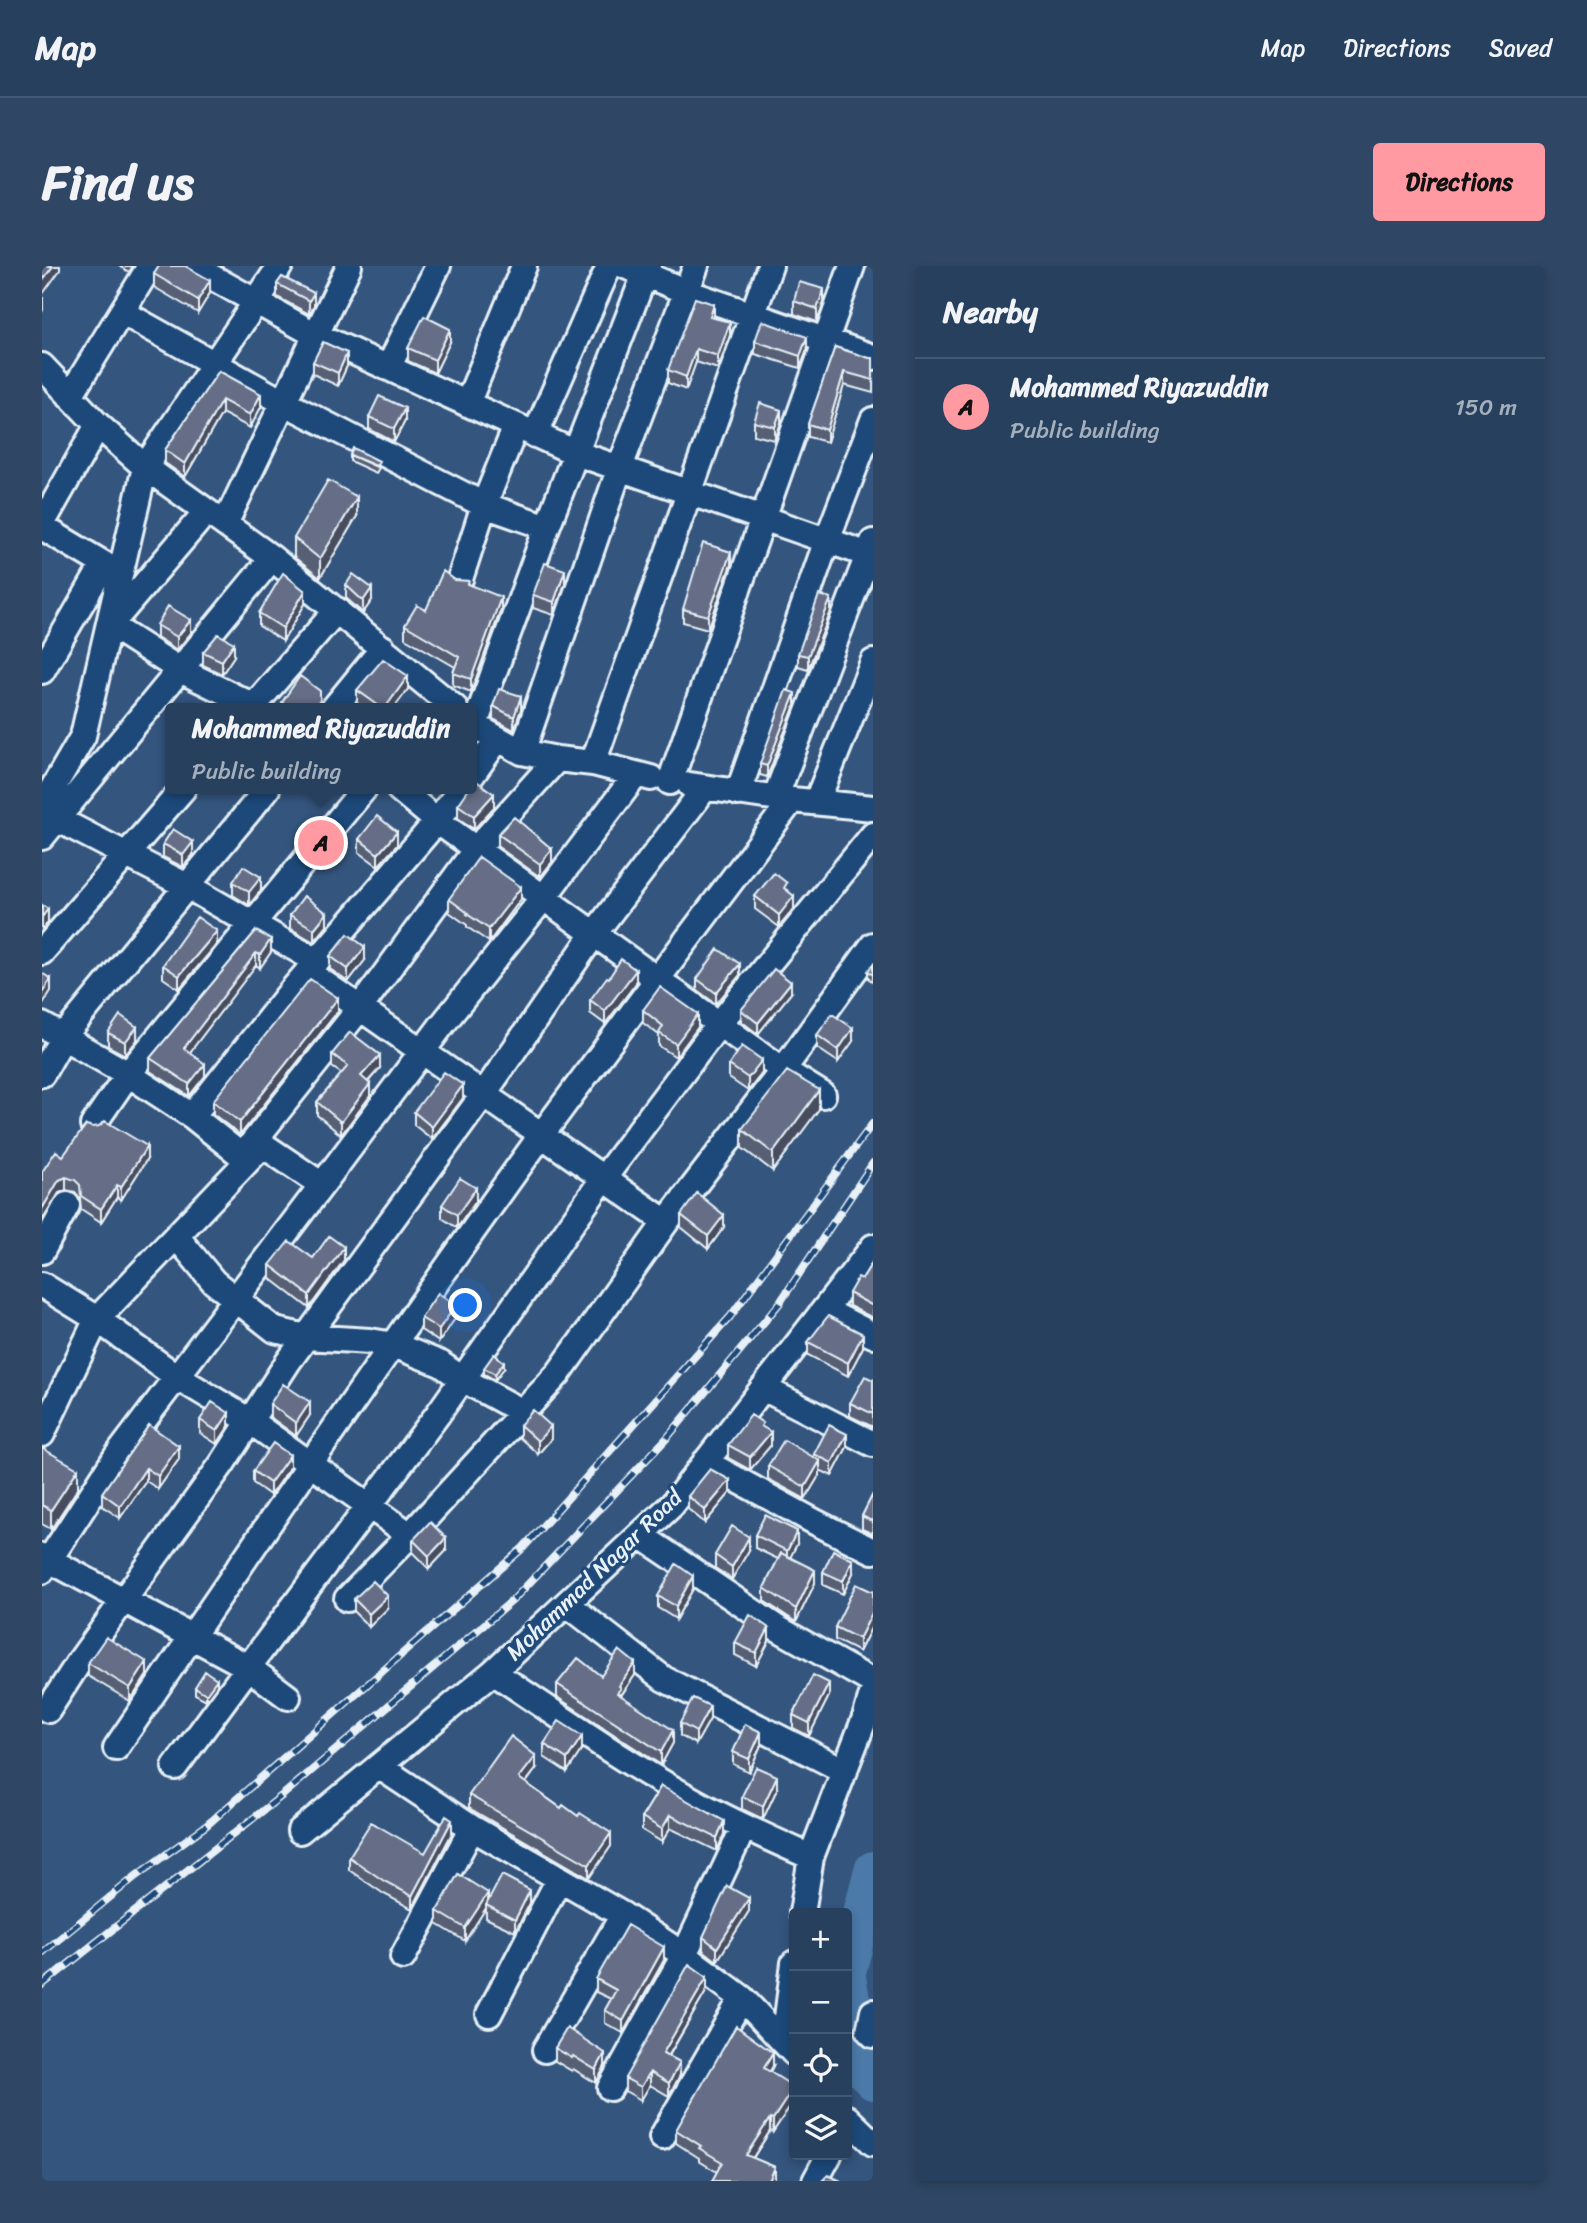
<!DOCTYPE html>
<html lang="en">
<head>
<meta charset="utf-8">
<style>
	body { margin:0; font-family:Sriracha,sans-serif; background:#2f4764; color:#f1f3f6 }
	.controls { position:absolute; right:21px; bottom:21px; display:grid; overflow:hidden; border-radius:7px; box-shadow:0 4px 10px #0003 }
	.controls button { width:63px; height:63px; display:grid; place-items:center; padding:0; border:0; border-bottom:2px solid #435973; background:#27405e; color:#f1f3f6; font:35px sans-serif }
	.you { position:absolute; left:424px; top:1040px; width:24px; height:24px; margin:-18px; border:5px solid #fff; border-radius:50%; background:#1a73e8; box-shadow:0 0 0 10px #1a73e833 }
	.badge { display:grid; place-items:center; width:46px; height:46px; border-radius:50%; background:#ff9aa2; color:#111; font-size:23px; font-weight:700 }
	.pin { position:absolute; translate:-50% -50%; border:4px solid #fff; box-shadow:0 2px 7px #0006 }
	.popup { position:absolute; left:123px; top:437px; width:312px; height:91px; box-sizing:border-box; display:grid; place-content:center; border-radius:7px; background:#27405e; filter:drop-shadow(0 2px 5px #0005); font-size:23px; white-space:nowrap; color:#a4afbc }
	.popup b { font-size:26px; color:#f1f3f6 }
	.popup::after { content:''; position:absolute; left:50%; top:100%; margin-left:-14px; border:14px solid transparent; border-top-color:#27405e }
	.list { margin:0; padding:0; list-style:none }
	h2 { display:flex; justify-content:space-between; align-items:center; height:91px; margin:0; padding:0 28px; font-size:30px }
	h2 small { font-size:23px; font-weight:400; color:#a4afbc }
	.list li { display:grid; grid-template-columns:46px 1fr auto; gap:21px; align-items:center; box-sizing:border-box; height:98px; padding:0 28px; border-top:2px solid #435973 }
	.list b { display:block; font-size:26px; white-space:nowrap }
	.list p { margin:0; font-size:23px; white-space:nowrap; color:#a4afbc }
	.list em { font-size:23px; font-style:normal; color:#a4afbc }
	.icon { flex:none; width:38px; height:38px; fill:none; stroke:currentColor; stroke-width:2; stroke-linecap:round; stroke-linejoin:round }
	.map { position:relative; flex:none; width:831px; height:1915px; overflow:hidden; border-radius:7px }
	header { display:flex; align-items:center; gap:42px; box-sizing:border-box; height:98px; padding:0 35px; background:#27405e; border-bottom:2px solid #435973 }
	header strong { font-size:33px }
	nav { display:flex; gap:38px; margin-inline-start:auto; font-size:24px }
	.intro { display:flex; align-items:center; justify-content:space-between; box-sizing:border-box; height:168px; padding:0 42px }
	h1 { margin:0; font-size:49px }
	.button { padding:18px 32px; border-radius:7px; background:#ff9aa2; color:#111; font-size:24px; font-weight:700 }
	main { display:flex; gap:42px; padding:0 42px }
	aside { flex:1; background:#27405e; border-radius:7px; box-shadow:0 4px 10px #0003 }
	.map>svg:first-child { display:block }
</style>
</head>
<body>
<header>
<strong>Map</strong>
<nav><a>Map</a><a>Directions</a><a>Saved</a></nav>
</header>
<div class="intro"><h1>Find us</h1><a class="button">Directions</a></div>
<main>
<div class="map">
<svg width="831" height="1915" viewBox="0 0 831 1915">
	<rect width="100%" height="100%" fill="#34557e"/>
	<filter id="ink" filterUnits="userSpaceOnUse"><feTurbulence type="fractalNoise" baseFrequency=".0143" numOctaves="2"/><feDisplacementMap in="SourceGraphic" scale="14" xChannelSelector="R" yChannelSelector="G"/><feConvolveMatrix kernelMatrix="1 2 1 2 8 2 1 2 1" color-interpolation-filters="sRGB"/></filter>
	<g filter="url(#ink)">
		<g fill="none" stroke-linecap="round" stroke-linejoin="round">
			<path stroke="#4b79a8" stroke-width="38" d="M805 1706 831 1604
				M805 1711 822 1805 831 1815"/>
			<g stroke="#e8f1f8" stroke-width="30">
				<path id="minor" d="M150 0 274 69 534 187 827 289
					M583 0 645 26 831 91
					M80 46 241 136 442 239 474 160
					M0 100 56 159 103 201 230 292 413 442
					M346 102 396 0
					M28 130 108 0
					M425 138 482 0
					M493 169 567 0
					M164 246 68 359 138 404 216 442
					M0 258 56 159
					M183 258 307 0
					M0 261 62 298 0 405
					M418 313 442 239 505 261
					M210 442 295 344
					M292 442 341 382
					M430 458 480 486 515 493 551 497 609 512
					M432 461 505 261 606 0
					M480 486 577 204 654 0
					M551 497 728 0
					M430 509 455 474
					M628 516 810 0
					M648 519 750 534 831 542
					M357 523 395 555 419 523
					M696 527 785 274 831 154
					M734 530 831 276
					M775 535 831 396
					M0 541 41 470 103 201 238 0
					M15 553 145 620 275 695
					M0 571 230 292
					M0 686 141 523
					M266 706 318 742 434 583 515 493
					M0 759 86 808 150 850 200 890 221 879 280 919 400 759 502 631 593 510
					M0 808 21 771 225 523
					M781 829 741 804 831 679
					M150 850 250 724 395 555 741 804 624 956 318 742 200 890
					M51 859 86 808 322 523
					M134 970 172 1016 233 1064 264 1071 328 1075 352 1079 399 1098 420 1113 481 1146
					M0 985 25 939
					M0 1019 55 1053 135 1111 208 1155 368 1269 516 1108 624 956
					M782 1044 831 1069
					M721 1122 831 1178
					M0 1168 55 1053 218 882
					M663 1196 773 1256 831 1285
					M598 1269 735 1362 831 1416
					M0 1290 206 1401 246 1431
					M0 1305 74 1191 280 919
					M305 1333 368 1269
					M525 1338 622 1413 803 1505
					M451 1406C519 1451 586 1499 658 1538 694 1558 731 1574 769 1591
					M6 1444 37 1396 180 1198 246 1096 441 829 552 668 663 522
					M74 1482C214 1276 355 1069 501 867 583 755 667 645 750 534
					M133 1501 239 1357 396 1148 561 913 677 758 831 569
					M338 1501 430 1562 581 1649 642 1689 700 1732 752 1787
					M258 1565 451 1406 630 1239 831 981
					M760 1647 769 1591 824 1449 831 1425
					M361 1691 430 1562
					M831 1746 827 1765 831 1769
					M447 1748 517 1613
					M742 1775 752 1697
					M503 1784 581 1649
					M568 1822 642 1689 702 1561
					M805 1852 831 1877
					M620 1871 700 1732
					M773 1915 787 1889"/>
			</g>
			<use href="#minor" stroke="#1f4a7a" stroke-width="24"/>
			<g stroke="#e8f1f8" stroke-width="8">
				<path id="rail" d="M0 1687 94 1610 165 1559 481 1282 688 1051 831 857
					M0 1719 242 1528 471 1334 625 1172 737 1038 831 897"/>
			</g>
			<use href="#rail" stroke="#1f4a7a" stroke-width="5" stroke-dasharray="16" stroke-linecap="butt"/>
		</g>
		<path fill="#575f73" stroke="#e8f1f8" stroke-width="2" d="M77 0H91L87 6Z
			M112 8 168 27 156 47 112 21Z
			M240 11 272 39 267 48 235 31V18Z
			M752 35 782 36 775 56 752 48Z
			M672 52 688 69 676 103 654 96 644 124 626 117V104Z
			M713 75 765 84 758 102 713 88Z
			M408 76 393 107 366 95V82Z
			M793 81 827 92H831V127L802 119 785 176 766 171V158Z
			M271 96 305 100 296 120 271 108Z
			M177 105 219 141 208 162 180 147 143 211 123 197V184Z
			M327 151 363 155 352 176 327 163Z
			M712 156H739L733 174 712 169Z
			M308 189 337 202 334 207 308 195Z
			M315 250 278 312 252 291V272Z
			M689 298 666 363 641 356V343Z
			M413 314 427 318 459 343 429 426 411 419V407L413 401 363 372V359L384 344Z
			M523 317 512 349 491 342V329Z
			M304 319 330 334 321 347 304 332Z
			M263 338 241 375 217 360V347Z
			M789 345 766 403 756 400V388Z
			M115 359 149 367 135 384 115 371Z
			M161 386 192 390 180 408 161 399Z
			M366 423 352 442H322L315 437V424Z
			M240 436 278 442H240Z
			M753 439 725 511 718 509V498Z
			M451 440 479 443 472 464 451 453Z
			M416 539 452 541 432 563 416 552Z
			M456 568 510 596 498 611 456 581Z
			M317 573 355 579 336 600 317 586Z
			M121 578 151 589 141 601 121 591Z
			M191 616 219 624 207 639 191 629Z
			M745 624 752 643 737 661 713 643V630Z
			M407 633H479L447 676 425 661V659L407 646Z
			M248 649 285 660 272 676 248 662Z
			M214 665 229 686 218 702 214 699 148 786 163 810 147 830 108 805V792Z
			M175 678 137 723 121 712V699Z
			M288 690 323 694 306 716 288 703Z
			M831 698V716L826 712V705Z
			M698 709 674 738 655 724V713Z
			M594 717 563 758 548 747V734Z
			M749 727 716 768 699 755V744Z
			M601 744 656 761 634 791 617 780V769L601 757Z
			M296 745 198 869 171 848V835Z
			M66 767 95 774 83 789 66 780Z
			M775 769 811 775 796 796 775 782Z
			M290 788 338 802 326 816 328 830 299 869 275 849V836L300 808 290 801Z
			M687 799 720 807 706 825 687 812Z
			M421 832 390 873 372 859V846Z
			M777 843 731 905 700 882V863Z
			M21 890 105 893 79 934 75 931 59 956 39 943 38 932 33 926 24 924 17 927 0 955V906Z
			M434 935 415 962 400 952V939Z
			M639 949 682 961 666 983 639 961Z
			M271 992 302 994 267 1042 228 1012V999Z
			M831 995V1052L807 1040V1027L820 1013Z
			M414 1051 397 1076 379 1064V1052Z
			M766 1076 821 1081 806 1110 766 1089Z
			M442 1102H462L453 1114 442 1108Z
			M831 1114V1161L808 1150V1137Z
			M228 1138 268 1149 254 1170 228 1151Z
			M158 1154 187 1160 175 1178 158 1167Z
			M107 1159 137 1193 116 1223 104 1215 78 1252 60 1240V1227Z
			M478 1159 509 1173 496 1188 478 1172Z
			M721 1162 729 1179 708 1204 686 1192V1179Z
			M805 1181 790 1210 778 1204V1208L763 1233 726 1213V1200L772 1192V1188Z
			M0 1182 36 1222 9 1263 0 1258Z
			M248 1201 228 1229 211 1217V1205Z
			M688 1227 663 1257 646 1243V1230Z
			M831 1228V1268L820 1263V1250Z
			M713 1269 755 1278 748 1291 773 1317 754 1356 722 1335V1322L736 1293 713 1282Z
			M371 1274 404 1285 387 1303 371 1287Z
			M707 1284 690 1313 673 1302V1289Z
			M781 1306 811 1307 801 1328 781 1319Z
			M651 1323 634 1353 616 1342V1330Z
			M831 1326V1358L817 1386 793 1374V1361Z
			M312 1333 346 1342 327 1361 312 1346Z
			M727 1375 714 1400 693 1389V1377Z
			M46 1397 105 1409 88 1435 46 1410Z
			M593 1409 579 1430 631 1477 619 1499 515 1431V1418L559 1410Z
			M175 1419 164 1434 153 1428V1421Z
			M787 1430 767 1470 751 1462V1449Z
			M668 1453 654 1478 638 1470V1457Z
			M502 1478 540 1483 525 1506 502 1491Z
			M719 1479 707 1506 691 1498V1486Z
			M494 1503 484 1517 519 1542 536 1550 569 1580 547 1612 427 1542V1529Z
			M619 1520 682 1568 675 1585 628 1562 620 1576 600 1564V1551Z
			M735 1523 721 1553 700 1543V1530Z
			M410 1567 370 1643 342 1628 307 1604V1591L383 1587Z
			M446 1635 488 1637 473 1666 444 1652V1642L423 1675 395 1658V1645Z
			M707 1645 675 1695 661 1684V1671Z
			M622 1694 581 1767 563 1757V1744L569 1733 554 1726V1713Z
			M665 1724 627 1790 638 1809 627 1830 608 1819 599 1834 583 1825V1812Z
			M513 1782 563 1800 554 1817 531 1803 530 1805 513 1795Z
			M731 1800 728 1806 752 1834 731 1866 728 1865 711 1892 733 1901V1915H670L675 1906 657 1895V1892L634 1877V1864Z"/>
		<path fill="#474d5e" stroke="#e8f1f8" stroke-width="2" d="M11 0H18V4L0 29V15Z
			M168 14V27L156 47V34Z
			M782 23V36L775 56V43Z
			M272 27V39L267 48V35Z
			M1 30V44L0 46V32Z
			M672 38V51L668 64V51Z
			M688 56V69L676 103V90Z
			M408 63V76L393 107V94Z
			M765 71V84L758 102V90Z
			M654 83V96L644 124V111Z
			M305 87V100L296 120V107Z
			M802 106V119L785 176V164Z
			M219 128V141L208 162V149Z
			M180 134V147L143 211V198Z
			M363 142V155L352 176V163Z
			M739 144V156L733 174V161Z
			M315 231V250L278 312V293Z
			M689 286V298L666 363V350Z
			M523 304V317L512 349V336Z
			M330 322V334L321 347V335Z
			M263 325V338L241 375V362Z
			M459 331V343L429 426V413Z
			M789 332V345L766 403V390Z
			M149 354V367L135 384V371Z
			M192 377V390L180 408V395Z
			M366 410V423L352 442H343Z
			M753 427V439L725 511V500Z
			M479 430V443L472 464V451Z
			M278 434V442H273Z
			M452 528V541L432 563V550Z
			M355 566V579L336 600V588Z
			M151 576V589L141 601V589Z
			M510 583V596L498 611V598Z
			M219 611V624L207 639V626Z
			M479 621V633L447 676V663Z
			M752 630V643L737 661V649Z
			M6 643V656L0 664V651Z
			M285 647V660L272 676V663Z
			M175 665V678L137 723V710Z
			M229 673V686L218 702V689Z
			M323 681V694L306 716V703Z
			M214 687V699L142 794V782Z
			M698 698V709L674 738V727Z
			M594 704V717L563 758V745Z
			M9 713V725L0 739V726Z
			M749 716V727L716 768V757Z
			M296 732V745L198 869V856Z
			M656 748V761L634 791V778Z
			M95 761V774L83 789V776Z
			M811 762V775L796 796V784Z
			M338 789V802L319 823V810Z
			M720 794V807L706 825V812Z
			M163 798V810L147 830V818Z
			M328 818V830L299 869V856Z
			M421 819V832L390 873V861Z
			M777 824V843L731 905V887Z
			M105 880V893L79 934V921Z
			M24 911V924L17 927 0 955V943L17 914Z
			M75 919V931L59 956V943Z
			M434 922V935L415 962V949Z
			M682 949V961L666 983V970Z
			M302 981V994L267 1042V1029Z
			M414 1039V1051L397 1076V1063Z
			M821 1068V1081L806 1110V1097Z
			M462 1096V1102L453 1114V1108Z
			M268 1136V1149L254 1170V1157Z
			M187 1147V1160L175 1178V1165Z
			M509 1160V1173L496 1188V1175Z
			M729 1166V1179L708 1204V1191Z
			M805 1168V1181L790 1210V1197Z
			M137 1180V1193L116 1223V1210Z
			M248 1189V1201L228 1229V1217Z
			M778 1195V1208L763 1233V1221Z
			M104 1202V1215L78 1252V1240Z
			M36 1203V1222L9 1263V1244Z
			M688 1214V1227L663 1257V1244Z
			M755 1265V1278L745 1298V1285Z
			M707 1271V1284L690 1313V1301Z
			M404 1272V1285L387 1303V1290Z
			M811 1294V1307L801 1328V1315Z
			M773 1304V1317L754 1356V1343Z
			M651 1310V1323L634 1353V1340Z
			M346 1330V1342L327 1361V1348Z
			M831 1345V1358L817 1386V1373Z
			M727 1362V1375L714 1400V1387Z
			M105 1396V1409L88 1435V1422Z
			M593 1397V1409L579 1429 575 1427 577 1420Z
			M175 1413V1419L164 1434V1428Z
			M787 1417V1430L767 1470V1457Z
			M668 1440V1453L654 1478V1466Z
			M631 1464V1477L619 1499V1486Z
			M719 1466V1479L707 1506V1493Z
			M540 1470V1483L525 1506V1493Z
			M494 1490V1503L477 1525V1512Z
			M735 1510V1523L721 1553V1540Z
			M628 1549V1562L620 1576V1563Z
			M410 1554V1567L370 1643V1630Z
			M682 1555V1568L675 1585V1572Z
			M569 1567V1580L547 1612V1599Z
			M488 1624V1637L473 1666V1654Z
			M446 1627V1639H444V1642L423 1675V1662Z
			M707 1632V1645L675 1695V1682Z
			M622 1681V1694L581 1767V1755Z
			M665 1711V1724L621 1799V1787Z
			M563 1787V1800L554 1817V1804Z
			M731 1787V1800L722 1815V1802Z
			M638 1796V1809L627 1830V1817Z
			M608 1806V1819L599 1834V1821Z
			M752 1821V1834L731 1866V1853Z
			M728 1852V1865L704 1902V1889Z
			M733 1901V1915H727Z"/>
		<path fill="#656e86" stroke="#e8f1f8" stroke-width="2" d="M0 0H11L0 15Z
			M117 0H143L168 14 156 34 112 8Z
			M240 11 272 27 267 35 235 18Z
			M757 16 782 23 775 43 752 35Z
			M653 32 672 38 668 51 688 56 676 90 654 83 644 111 626 104Z
			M382 50 408 63 393 94 366 82Z
			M720 55 765 71 758 90 713 75Z
			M281 76 305 87 296 107 271 96Z
			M793 81 827 92H831V114L802 106 785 164 766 158Z
			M177 105 219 128 208 149 180 134 143 198 123 184Z
			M337 130 363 142 352 163 327 151Z
			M718 137 739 144 733 161 712 156Z
			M311 182 337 195 334 200 308 189Z
			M286 214 315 231 278 293 252 272Z
			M661 277 689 286 666 350 641 343Z
			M503 297 523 304 512 336 491 329Z
			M401 305 413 314 427 315 426 318 459 331 429 413 411 407 417 391 363 359 375 339 384 344Z
			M241 307 263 325 241 362 217 347Z
			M311 308 330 322 321 335 304 319Z
			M777 329 789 332 766 390 756 388Z
			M126 340 149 354 135 371 115 359Z
			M176 368 192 377 180 395 161 386Z
			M341 393 366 410 343 442H340L315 424Z
			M258 410 278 425V434L273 442H249L240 436Z
			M457 423 479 430 472 451 451 440Z
			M744 424 753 427 725 500 718 498Z
			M433 514 452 528 432 550 416 539 427 523H430V519Z
			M335 550 355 566 336 588 317 573Z
			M472 551 510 583 498 598 456 568Z
			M131 563 151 576 141 589 121 578Z
			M437 591 479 621 447 663 425 648 426 647 407 633Z
			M201 600 219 611 207 626 191 616Z
			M732 607 745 617 742 622 752 630 737 649 713 630Z
			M262 630 285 647 272 663 248 649Z
			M0 639 6 643 0 651Z
			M155 651 175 665 137 710 121 699Z
			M214 665 229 673 218 689 214 687 142 782 163 798 147 818 108 792Z
			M306 668 323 681 306 703 288 690Z
			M676 683 698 698 674 727 655 713Z
			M579 693 594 704 563 745 548 734 565 711 567 712Z
			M831 698V709L826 705Z
			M732 703 749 716 716 757 699 744Z
			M0 707 9 713 0 726Z
			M268 713 296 732 198 856 171 835Z
			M618 721 656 748 634 778 617 767 621 760 601 744Z
			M790 748 811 762 796 784 775 769Z
			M78 749 95 761 83 776 66 767Z
			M308 766 338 789 319 810 328 818 299 856 275 836 306 800 290 788Z
			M700 780 720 794 706 812 687 799Z
			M745 805 777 824 731 887 700 863Z
			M402 806 421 819 390 861 372 846Z
			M63 855 105 880 79 921 75 919 59 943 39 930 38 919 33 914 24 911 17 914 0 943V906L14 885 21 890 44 859 51 861 57 860Z
			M418 912 434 922 415 949 400 939Z
			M655 927 682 949 666 970 639 949Z
			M287 970 302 981 267 1029 228 999 247 975 271 992Z
			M831 995V1040L807 1027 816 1011 820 1013Z
			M396 1027 414 1039 397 1063 379 1052Z
			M786 1050 821 1068 806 1097 766 1076Z
			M452 1088 462 1096 453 1108 442 1102Z
			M823 1110 831 1114V1148L808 1137Z
			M241 1118 268 1136 254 1157 228 1138Z
			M170 1136 187 1147 175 1165 158 1154Z
			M491 1144 509 1160 496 1175 478 1159Z
			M709 1149 721 1157 719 1160 729 1166 708 1191 686 1179Z
			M107 1159 137 1180 116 1210 104 1202 78 1240 60 1227Z
			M787 1159 805 1168 790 1197 772 1188Z
			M742 1174 778 1195 763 1221 726 1200Z
			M231 1177 248 1189 228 1217 211 1205Z
			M0 1182 36 1203 9 1244 0 1239Z
			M668 1203 688 1214 663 1244 646 1230Z
			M831 1228V1256L820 1250Z
			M723 1249 755 1265 745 1285 713 1269Z
			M388 1256 404 1272 387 1290 371 1274Z
			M690 1260 707 1271 690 1301 673 1289Z
			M791 1284 811 1294 801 1315 781 1306Z
			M739 1287 773 1304 754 1343 722 1322Z
			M634 1298 651 1310 634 1340 616 1330Z
			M331 1315 346 1330 327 1348 312 1333Z
			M814 1318 831 1326V1345L817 1373 793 1361Z
			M708 1349 727 1362 714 1387 693 1377Z
			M64 1371 105 1396 88 1422 46 1397Z
			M577 1384 593 1397 577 1420 579 1422 575 1427 631 1464 619 1486 515 1418 536 1392 559 1410Z
			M163 1405 175 1413 164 1428 153 1421Z
			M771 1409 787 1417 767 1457 751 1449Z
			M651 1432 668 1440 654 1466 638 1457Z
			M517 1455 540 1470 525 1493 502 1478Z
			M703 1458 719 1466 707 1493 691 1486Z
			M469 1470 494 1490 477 1512 519 1542 521 1539 536 1550 538 1547 569 1567 547 1599 427 1529Z
			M714 1501 735 1510 721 1540 700 1530Z
			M619 1520 682 1555 675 1572 628 1549 620 1563 600 1551Z
			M404 1550 410 1554 370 1630 342 1615 307 1591 329 1556 383 1587Z
			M416 1608 446 1627 423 1662 395 1645Z
			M460 1609 488 1624 473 1654 444 1639Z
			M685 1620 707 1632 675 1682 661 1671Z
			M585 1659 622 1681 581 1755 563 1744 574 1724 554 1713Z
			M647 1698 665 1711 621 1787 638 1796 627 1817 608 1806 599 1821 583 1812Z
			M694 1760 731 1787 722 1802 752 1821 731 1853 728 1852 704 1889 733 1901 727 1915H670L680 1896 657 1882 659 1880 634 1864Z
			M525 1762 563 1787 554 1804 531 1790 530 1792 513 1782Z
			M786 1909 799 1915H780Z"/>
	</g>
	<g text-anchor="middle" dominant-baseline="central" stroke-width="6" stroke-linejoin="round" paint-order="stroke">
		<g font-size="23" fill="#e8f1f8" stroke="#1f4a7a">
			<text transform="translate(552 1309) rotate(-44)">Mohammad Nagar Road</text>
		</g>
	</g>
</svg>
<div class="controls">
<button>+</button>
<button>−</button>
<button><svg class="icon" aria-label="locate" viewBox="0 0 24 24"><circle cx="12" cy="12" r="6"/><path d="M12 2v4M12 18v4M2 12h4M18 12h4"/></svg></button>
<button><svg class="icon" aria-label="layers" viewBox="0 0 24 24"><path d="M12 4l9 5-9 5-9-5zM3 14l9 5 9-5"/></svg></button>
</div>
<div class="you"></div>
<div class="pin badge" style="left:279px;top:577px">A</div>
<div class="popup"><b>Mohammed Riyazuddin</b>Public building</div>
</div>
<aside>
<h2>Nearby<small></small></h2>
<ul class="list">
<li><span class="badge">A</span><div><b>Mohammed Riyazuddin</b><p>Public building</p></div><em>150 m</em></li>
</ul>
</aside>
</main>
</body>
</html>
